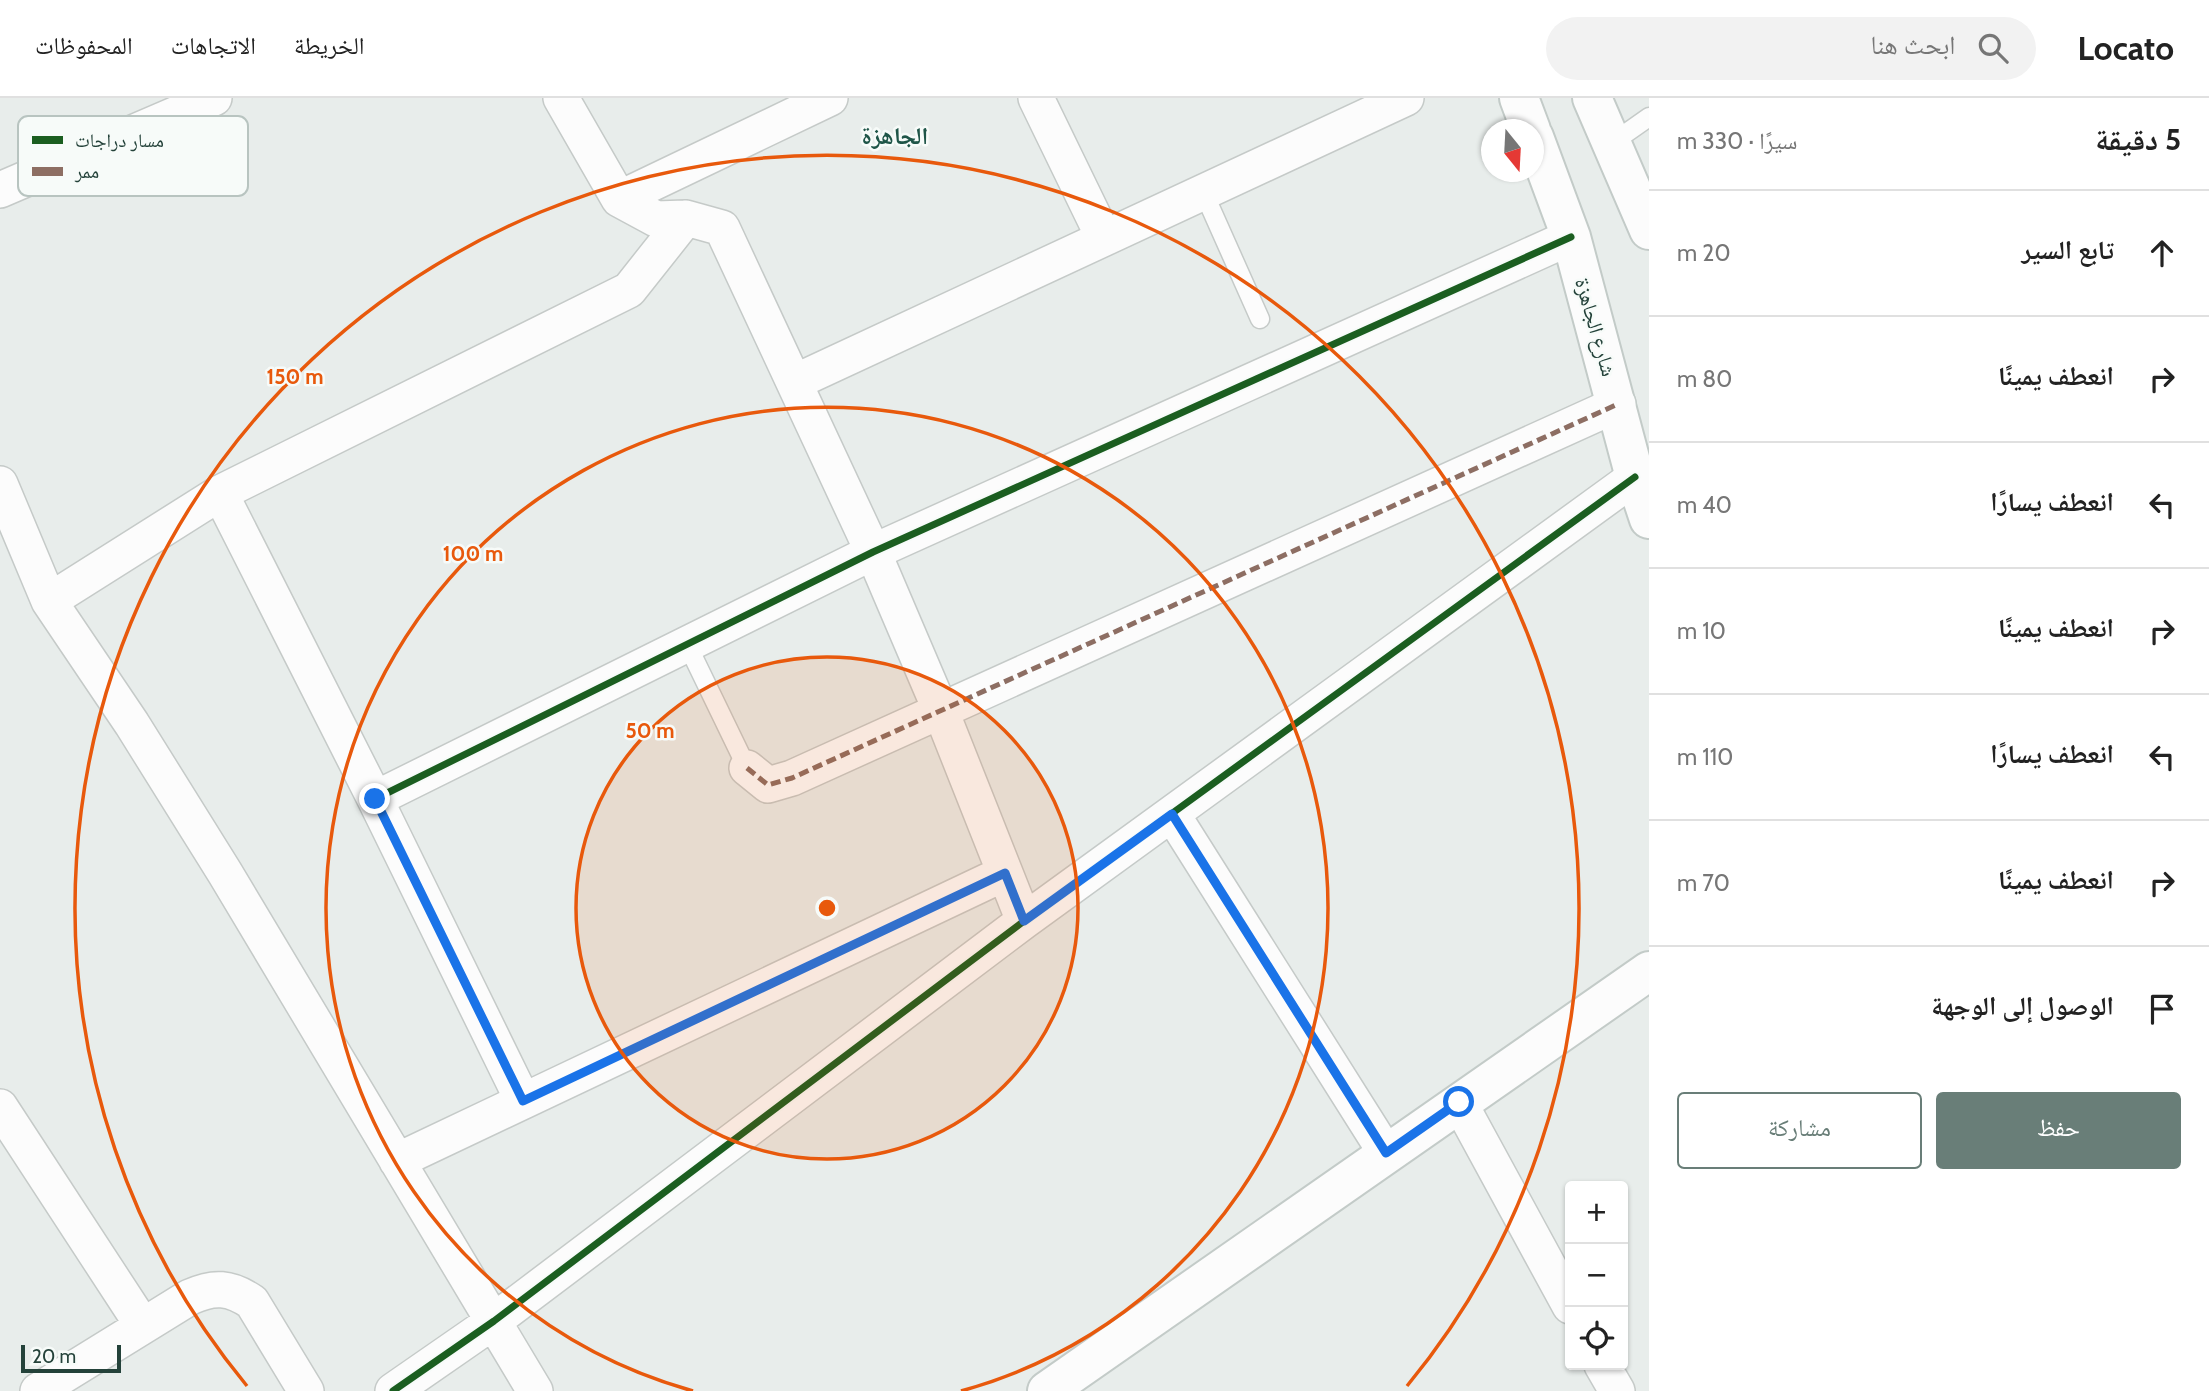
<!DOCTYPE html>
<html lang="ar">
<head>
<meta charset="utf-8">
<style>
	body { margin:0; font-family:Cabin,"Noto Naskh Arabic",sans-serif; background:#f2f2f2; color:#222; direction:rtl }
	.controls { position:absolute; right:21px; bottom:21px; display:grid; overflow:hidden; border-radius:7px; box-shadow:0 2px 5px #0004 }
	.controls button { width:63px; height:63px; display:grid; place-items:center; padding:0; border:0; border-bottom:2px solid #e0e0e0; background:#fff; color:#222; font:35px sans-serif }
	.compass { position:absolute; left:1481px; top:21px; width:63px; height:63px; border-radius:50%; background:#fff; box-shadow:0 2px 5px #0004; rotate:162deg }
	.scale { position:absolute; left:21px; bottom:18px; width:100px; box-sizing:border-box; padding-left:7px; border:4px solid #24423a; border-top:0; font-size:19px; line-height:24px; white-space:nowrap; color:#24423a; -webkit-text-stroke:5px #f7fbf9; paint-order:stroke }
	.stop { position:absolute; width:21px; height:21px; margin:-16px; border:5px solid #1a73e8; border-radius:50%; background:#fff }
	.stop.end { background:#1a73e8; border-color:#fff; box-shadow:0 2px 7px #0008 }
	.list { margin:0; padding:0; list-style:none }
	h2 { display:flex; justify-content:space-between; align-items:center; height:91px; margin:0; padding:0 28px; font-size:30px }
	h2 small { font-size:23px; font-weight:400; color:#767676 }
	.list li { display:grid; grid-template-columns:46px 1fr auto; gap:21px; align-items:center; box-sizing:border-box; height:126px; padding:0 28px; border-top:2px solid #e0e0e0 }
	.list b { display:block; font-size:26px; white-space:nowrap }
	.list em { font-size:23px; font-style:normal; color:#767676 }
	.actions { display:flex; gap:14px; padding:21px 28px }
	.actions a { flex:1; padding:16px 0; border:2px solid #697e78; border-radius:7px; text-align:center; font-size:24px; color:#697e78 }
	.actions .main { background:#697e78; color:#fff }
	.icon { flex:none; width:38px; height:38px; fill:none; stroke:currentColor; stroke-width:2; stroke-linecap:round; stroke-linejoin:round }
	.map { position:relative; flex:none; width:1649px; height:1293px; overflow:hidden; direction:ltr }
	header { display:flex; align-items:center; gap:42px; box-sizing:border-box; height:98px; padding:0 35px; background:#fff; border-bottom:2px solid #e0e0e0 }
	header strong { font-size:33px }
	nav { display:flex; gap:38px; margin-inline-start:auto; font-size:24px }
	.search { width:490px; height:63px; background:#f2f2f2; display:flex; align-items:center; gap:18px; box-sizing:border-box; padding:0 24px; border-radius:38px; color:#767676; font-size:26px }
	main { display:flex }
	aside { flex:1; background:#fff }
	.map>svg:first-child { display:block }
</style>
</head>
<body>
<header>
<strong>Locato</strong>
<div class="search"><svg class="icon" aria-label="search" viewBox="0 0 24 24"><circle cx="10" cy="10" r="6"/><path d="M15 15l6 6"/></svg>ابحث هنا</div>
<nav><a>الخريطة</a><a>الاتجاهات</a><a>المحفوظات</a></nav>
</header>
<main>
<aside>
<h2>5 دقيقة<small>سيرًا · 330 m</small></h2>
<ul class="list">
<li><svg class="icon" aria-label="ahead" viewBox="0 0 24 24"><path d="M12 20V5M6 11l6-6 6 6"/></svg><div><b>تابع السير</b></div><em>20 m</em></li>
<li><svg class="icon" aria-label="right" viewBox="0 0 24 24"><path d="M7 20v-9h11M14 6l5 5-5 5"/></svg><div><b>انعطف يمينًا</b></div><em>80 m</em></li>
<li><svg class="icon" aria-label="left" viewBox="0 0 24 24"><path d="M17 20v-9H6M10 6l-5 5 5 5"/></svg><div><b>انعطف يسارًا</b></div><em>40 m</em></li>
<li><svg class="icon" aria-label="right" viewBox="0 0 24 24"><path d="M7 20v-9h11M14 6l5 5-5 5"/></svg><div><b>انعطف يمينًا</b></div><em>10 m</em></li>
<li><svg class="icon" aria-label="left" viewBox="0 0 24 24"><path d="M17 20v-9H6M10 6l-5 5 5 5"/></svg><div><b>انعطف يسارًا</b></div><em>110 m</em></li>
<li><svg class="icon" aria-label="right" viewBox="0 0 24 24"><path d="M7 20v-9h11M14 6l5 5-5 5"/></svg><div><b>انعطف يمينًا</b></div><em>70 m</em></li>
<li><svg class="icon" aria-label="arrive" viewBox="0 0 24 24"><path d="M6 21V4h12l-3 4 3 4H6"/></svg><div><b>الوصول إلى الوجهة</b></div></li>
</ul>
<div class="actions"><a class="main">حفظ</a><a>مشاركة</a></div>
</aside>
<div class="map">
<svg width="1649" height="1293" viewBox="0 0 1649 1293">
	<rect width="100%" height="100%" fill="#e8edeb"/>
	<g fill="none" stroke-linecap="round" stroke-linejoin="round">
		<g stroke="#c5cac8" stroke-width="21">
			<path id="lane" d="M1612 45 1649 19
				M1203 93 1260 221
				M687 546 747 670"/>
		</g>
		<g stroke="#c5cac8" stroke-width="38">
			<path id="street" d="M561 0 619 101 656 121 686 120 722 130 873 454 940 611 1024 823
				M1036 0 1103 138
				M0 92 214 0
				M619 101 830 0
				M795 284 1406 0
				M0 386 49 503 132 626 225 775 535 1293
				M220 395 375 701 523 1003
				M49 503 220 395 629 192 686 120
				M747 670 768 687 792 680 1618 306
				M375 701 873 454 1571 139
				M1172 716 1386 1055
				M1459 1004 1570 1208
				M0 1009 143 1228
				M397 1063 1005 775
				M1602 1267 1617 1293
				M38 1293 190 1199C214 1188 230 1189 252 1204L306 1293
				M393 1293 494 1223 1024 823 1635 379"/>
		</g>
		<g stroke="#c3cbc8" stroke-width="42">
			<path id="secondary" d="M1519 0 1531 32
				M1592 0 1649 132
				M1534 39 1571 139 1635 379 1649 421
				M1047 1293 1649 873"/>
		</g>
		<use href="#lane" stroke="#fcfcfc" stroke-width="18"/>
		<use href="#street" stroke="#fcfcfc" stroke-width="35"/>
		<use href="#secondary" stroke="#fcfcfc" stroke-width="38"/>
		<path stroke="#8d6e63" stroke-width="5" stroke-dasharray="10 5" stroke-linecap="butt" d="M747 670 768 687 792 680 1618 306"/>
		<g stroke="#f7fbf9" stroke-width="11">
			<path id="cycleway" d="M375 701 873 454 1571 139
				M393 1293 494 1223 1024 823 1635 379"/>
		</g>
		<use href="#cycleway" stroke="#1b5e20" stroke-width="7"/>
	</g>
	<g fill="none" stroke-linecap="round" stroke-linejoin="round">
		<path stroke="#1a73e8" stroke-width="9" d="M375 701 523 1003 1005 775 1024 823 1172 716 1386 1055 1459 1004"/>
	</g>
	<circle cx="827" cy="810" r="251" fill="#e8590c" fill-opacity=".12"/>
	<g fill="none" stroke="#e8590c" stroke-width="3.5">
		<circle cx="827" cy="810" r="251"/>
		<path d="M693 1293A501 501 0 1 1 961 1293"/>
		<path d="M247 1288A752 752 0 1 1 1407 1288"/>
	</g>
	<g text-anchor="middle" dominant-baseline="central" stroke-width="5" stroke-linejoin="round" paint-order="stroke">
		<g font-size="21" fill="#24423a" stroke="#f7fbf9">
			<text transform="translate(1596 229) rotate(74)">شارع الجاهزة</text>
		</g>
		<g font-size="24" font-weight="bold" fill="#1f5548" stroke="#f7fbf9">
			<text x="895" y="37">الجاهزة</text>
		</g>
	</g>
	<rect x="18" y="18" width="230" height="80" rx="10" fill="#f7fbf9" stroke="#b8c4c0" stroke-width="2"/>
	<rect x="32" y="38" width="31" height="8" fill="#1b5e20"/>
	<rect x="32" y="69" width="31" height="9" fill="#8d6e63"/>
	<g font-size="19" fill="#24423a">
		<text x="75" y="49">مسار دراجات</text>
		<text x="75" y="80">ممر</text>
	</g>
	<circle cx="827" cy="810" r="10" fill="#e8590c" stroke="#f7fbf9" stroke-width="3.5"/>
	<g font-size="21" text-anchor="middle" font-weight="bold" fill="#e8590c" stroke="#f7fbf9" stroke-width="5" stroke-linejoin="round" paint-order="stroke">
		<text x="295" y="286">150 m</text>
		<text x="473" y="463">100 m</text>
		<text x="650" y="640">50 m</text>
	</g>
</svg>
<div class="controls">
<button>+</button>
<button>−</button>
<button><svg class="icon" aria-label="locate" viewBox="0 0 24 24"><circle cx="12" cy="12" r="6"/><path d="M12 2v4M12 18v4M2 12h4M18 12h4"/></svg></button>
</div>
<svg class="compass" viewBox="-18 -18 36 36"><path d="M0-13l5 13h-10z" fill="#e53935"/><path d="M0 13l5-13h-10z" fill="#767676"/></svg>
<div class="scale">20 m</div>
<div class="stop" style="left:1459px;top:1004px"></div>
<div class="stop end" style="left:375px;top:701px"></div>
</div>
</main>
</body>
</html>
